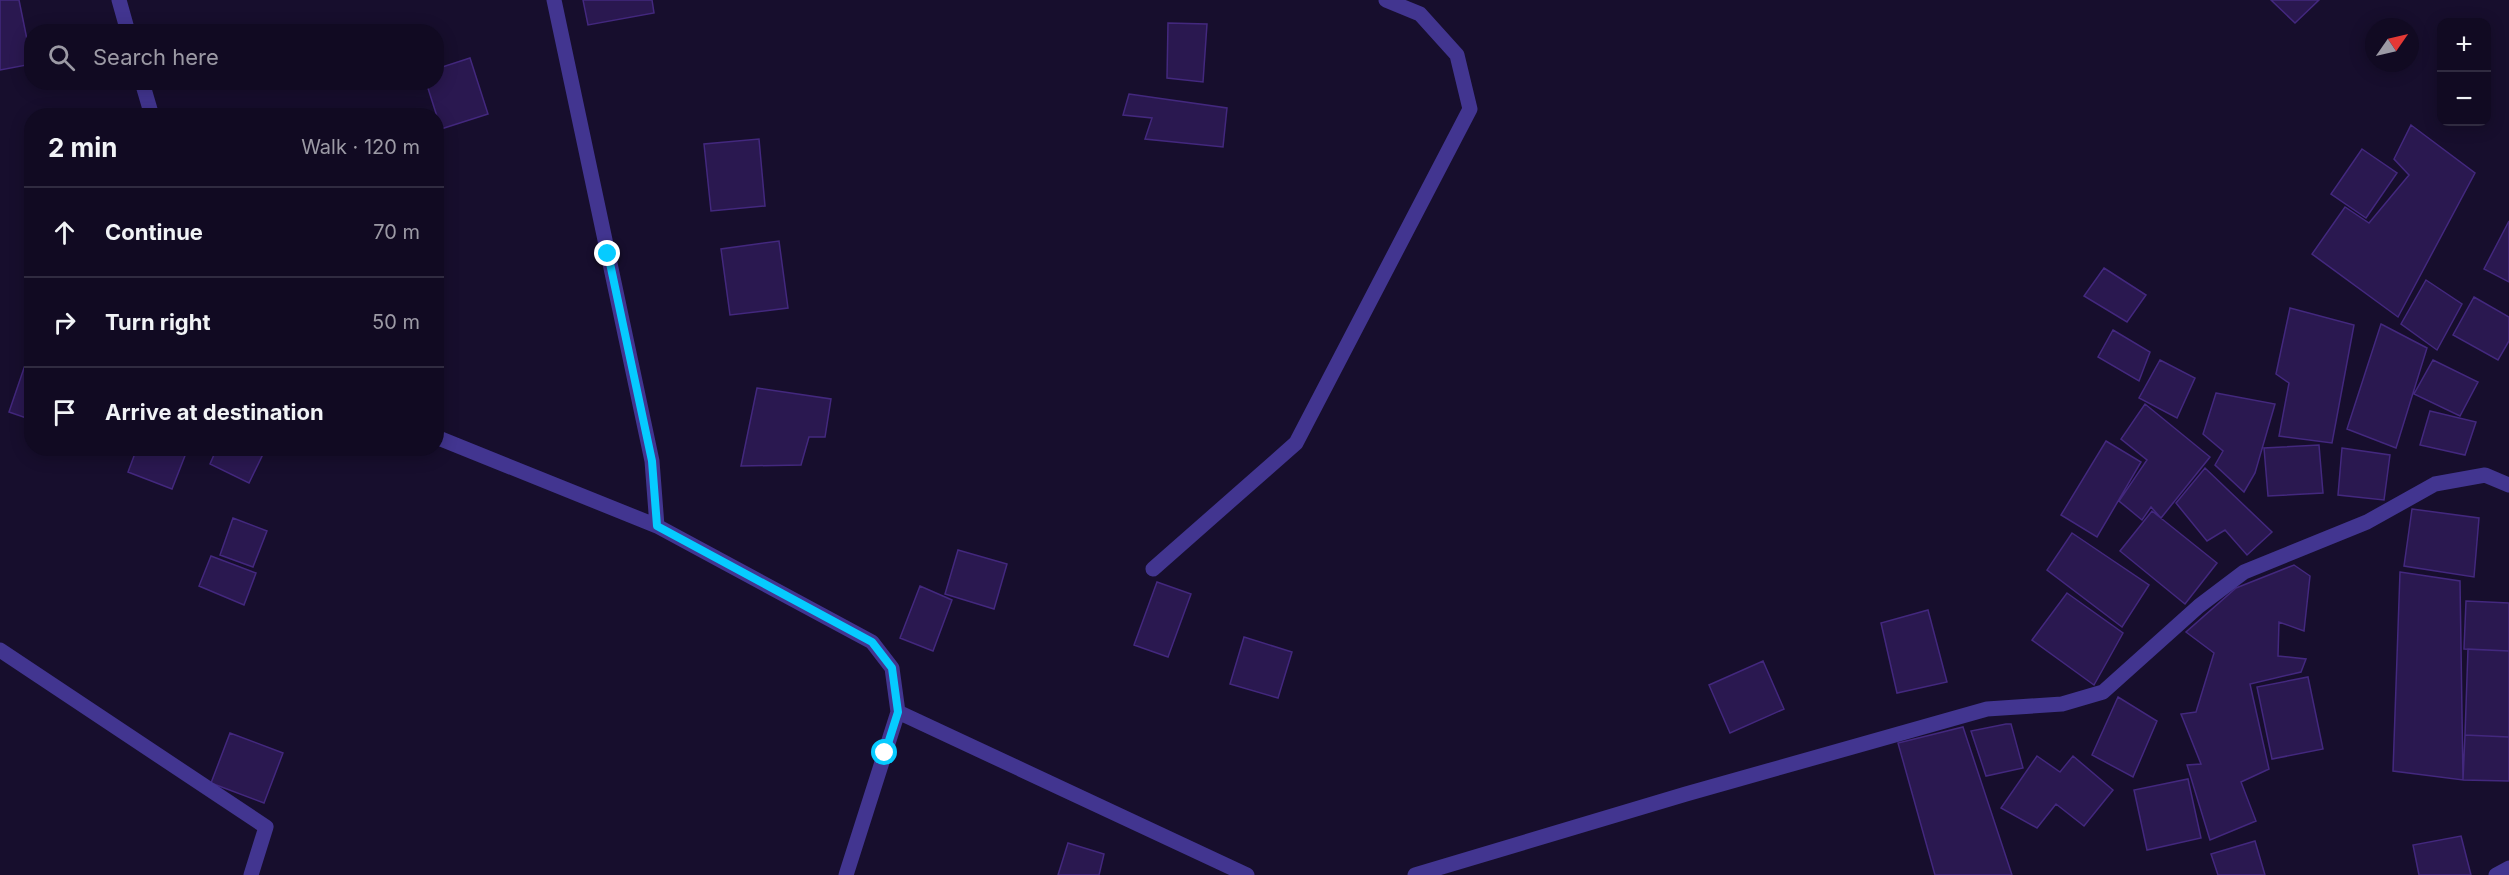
<!DOCTYPE html>
<html lang="en">
<head>
<meta charset="utf-8">
<style>
	body { margin:0; font-family:Inter,sans-serif; background:#1e182f; color:#f1f3f6 }
	.controls { position:absolute; right:18px; top:18px; display:grid; overflow:hidden; border-radius:12px; box-shadow:0 3px 15px #0003 }
	.controls button { width:54px; height:54px; display:grid; place-items:center; padding:0; border:0; border-bottom:2px solid #302b40; background:#110a22; color:#f1f3f6; font:30px sans-serif }
	.compass { position:absolute; left:2365px; top:18px; width:54px; height:54px; border-radius:50%; background:#110a22; box-shadow:0 3px 15px #0003; rotate:56deg }
	.stop { position:absolute; width:18px; height:18px; margin:-14px; border:4px solid #06cbff; border-radius:50%; background:#fff }
	.stop.end { background:#06cbff; border-color:#fff; box-shadow:0 2px 6px #0008 }
	.list { margin:0; padding:0; list-style:none }
	h2 { display:flex; justify-content:space-between; align-items:center; height:78px; margin:0; padding:0 24px; font-size:26px }
	h2 small { font-size:20px; font-weight:400; color:#9c9aa5 }
	.list li { display:grid; grid-template-columns:39px 1fr auto; gap:18px; align-items:center; box-sizing:border-box; height:90px; padding:0 24px; border-top:2px solid #302b40 }
	.list b { display:block; font-size:22px; white-space:nowrap }
	.list em { font-size:20px; font-style:normal; color:#9c9aa5 }
	.icon { flex:none; width:33px; height:33px; fill:none; stroke:currentColor; stroke-width:2; stroke-linecap:round; stroke-linejoin:round }
	.map { position:relative; flex:none; width:2509px; height:875px; overflow:hidden }
	.search { position:absolute; background:#110a22; box-shadow:0 3px 15px #0003; left:24px; top:24px; width:420px; height:66px; display:flex; align-items:center; gap:15px; box-sizing:border-box; padding:0 21px; border-radius:24px; color:#9c9aa5; font-size:22px }
	.panel { position:absolute; background:#110a22; box-shadow:0 3px 15px #0003; left:24px; top:108px; width:420px; height:348px; border-radius:24px }
	.map>svg:first-child { display:block }
</style>
</head>
<body>
<div class="map">
<svg width="2509" height="875" viewBox="0 0 2509 875">
	<rect width="100%" height="100%" fill="#170e2d"/>
	<path fill="#2a1850" stroke="#43287e" stroke-width="1.5" d="M0 0H19L32 64 0 70Z
		M583 0H652L654 13 588 25Z
		M2271 0H2319L2295 23Z
		M1168 23 1207 24 1203 82 1167 78Z
		M470 58 488 114 441 129 426 82H436V69Z
		M1129 94 1227 108 1223 147 1145 139 1152 118 1123 115Z
		M2411 125 2475 173 2398 317 2312 254 2345 207 2369 223 2409 175 2394 159Z
		M759 139 765 206 711 211 704 144Z
		M2362 149 2397 173 2366 218 2331 194Z
		M2509 221V282L2484 269Z
		M779 241 788 308 730 315 721 249Z
		M2104 268 2146 295 2127 322 2084 296Z
		M2426 280 2462 304 2437 350 2401 324Z
		M2474 297 2509 317V341L2498 360 2453 335Z
		M2290 308 2354 325 2332 443 2279 436 2289 383 2276 374Z
		M2381 324 2427 348 2396 448 2347 429Z
		M2113 330 2150 352 2139 381 2098 357Z
		M2160 360 2195 378 2177 418 2139 398Z
		M2433 360 2478 382 2460 416 2414 394Z
		M25 365 32 369V420L9 412Z
		M757 388 831 399 825 437H809L801 465 741 466Z
		M2216 393 2275 404 2255 473 2244 492 2215 465 2223 451 2203 434Z
		M2145 404 2210 457 2161 518 2151 507 2142 520 2119 501 2147 460 2121 439Z
		M2430 411 2476 422 2465 455 2420 445Z
		M2106 441 2141 462 2097 537 2061 515Z
		M2319 445 2323 493 2268 496 2264 448Z
		M137 448H188L172 489 128 472Z
		M217 448H266L249 483 210 464Z
		M2342 448 2390 455 2384 500 2338 495Z
		M2205 468 2272 532 2247 555 2225 530 2207 541 2176 503Z
		M2412 509 2479 518 2474 577 2404 566Z
		M2152 511 2217 563 2185 604 2120 551Z
		M233 518 267 531 253 567 220 555Z
		M2072 533 2149 585 2122 627 2047 570Z
		M958 550 1007 564 994 609 945 594Z
		M211 556 256 573 244 605 199 586Z
		M2294 565 2310 576 2304 631 2279 622 2278 656 2306 659 2301 672 2250 684 2269 769 2241 782 2256 821 2210 840 2187 765 2201 764 2181 714 2196 712 2214 653 2186 632 2236 588Z
		M2400 572 2460 581 2463 780 2393 771Z
		M1157 582 1191 594 1168 657 1134 645Z
		M920 586 952 600 933 651 900 638Z
		M2067 593 2123 633 2094 685 2032 640Z
		M2466 601 2509 603V651L2464 649Z
		M1928 610 1947 682 1897 693 1881 623Z
		M1244 637 1292 652 1278 698 1230 684Z
		M2468 649 2509 651V737L2465 735Z
		M1763 661 1784 709 1730 733 1709 685Z
		M2308 677 2323 749 2272 759 2257 687Z
		M2118 697 2157 721 2133 777 2092 755Z
		M2006 724H2011L2023 768 1986 776 1971 731Z
		M1963 727 2012 875H1935L1898 743Z
		M230 733 283 753 264 803 211 783Z
		M2465 735 2509 737V781L2463 780Z
		M2037 756 2060 772 2073 756 2113 790 2084 826 2056 804 2037 828 2001 808Z
		M2188 779 2201 838 2147 850 2134 790Z
		M2461 836 2471 875H2419L2413 845Z
		M2255 841 2265 875H2218L2211 854Z
		M1068 843 1104 854 1099 875H1058Z"/>
	<g fill="none" stroke-linecap="round" stroke-linejoin="round">
		<path stroke="#423590" stroke-width="15" d="M2496 875 2509 868"/>
		<path stroke="#423590" stroke-width="15" d="M119 0 128 32
			M554 0 652 461 657 526 872 642 892 668 898 712 846 875
			M142 82 152 116
			M436 437 657 526
			M1153 569 1296 443 1470 109 1457 55 1420 14 1386 0
			M0 650 266 827 251 875
			M898 712 1247 875
			M1415 875 1686 794 1987 709 2062 704 2103 692 2199 606 2244 572 2367 522 2435 484 2485 475 2509 485"/>
	</g>
	<g fill="none" stroke-linecap="round" stroke-linejoin="round">
		<path stroke="#06cbff" stroke-width="8" d="M608 254 652 461 657 526 872 642 892 668 898 712 885 753"/>
	</g>
</svg>
<div class="controls">
<button>+</button>
<button>−</button>
</div>
<svg class="compass" viewBox="-18 -18 36 36"><path d="M0-13l5 13h-10z" fill="#e53935"/><path d="M0 13l5-13h-10z" fill="#9c9aa5"/></svg>
<div class="stop" style="left:885px;top:753px"></div>
<div class="stop end" style="left:608px;top:254px"></div>
<div class="search"><svg class="icon" aria-label="search" viewBox="0 0 24 24"><circle cx="10" cy="10" r="6"/><path d="M15 15l6 6"/></svg>Search here</div>
<section class="panel">
<h2>2 min<small>Walk · 120 m</small></h2>
<ul class="list">
<li><svg class="icon" aria-label="ahead" viewBox="0 0 24 24"><path d="M12 20V5M6 11l6-6 6 6"/></svg><div><b>Continue</b></div><em>70 m</em></li>
<li><svg class="icon" aria-label="right" viewBox="0 0 24 24"><path d="M7 20v-9h11M14 6l5 5-5 5"/></svg><div><b>Turn right</b></div><em>50 m</em></li>
<li><svg class="icon" aria-label="arrive" viewBox="0 0 24 24"><path d="M6 21V4h12l-3 4 3 4H6"/></svg><div><b>Arrive at destination</b></div></li>
</ul>
</section>
</div>
</body>
</html>
